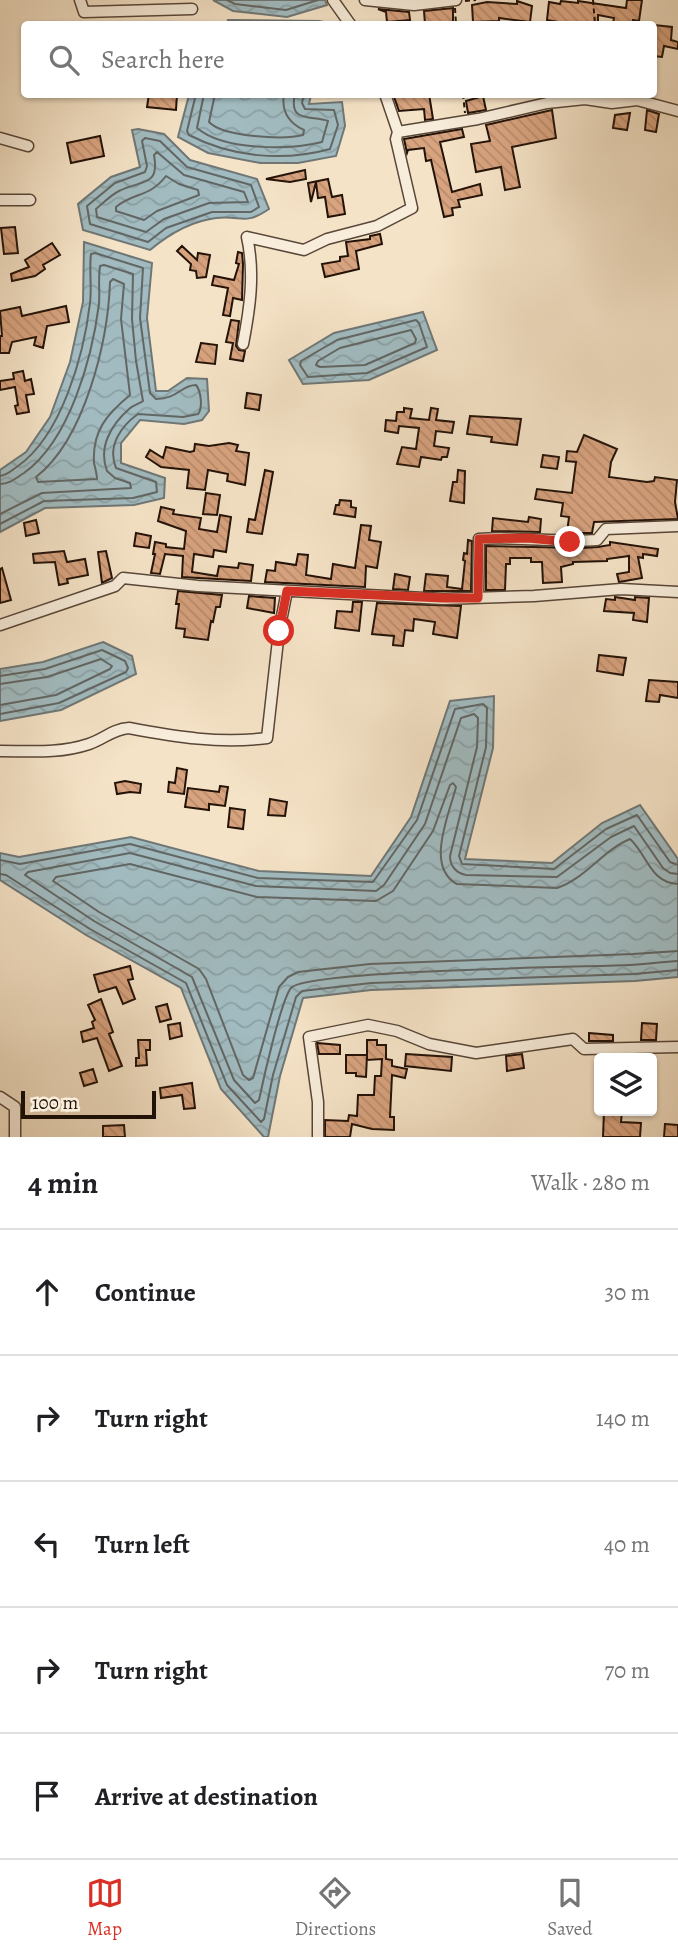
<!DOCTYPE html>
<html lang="en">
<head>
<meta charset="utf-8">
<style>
	body { margin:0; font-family:Alegreya,serif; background:#f6f6f6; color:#202124 }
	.controls { position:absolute; right:21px; bottom:21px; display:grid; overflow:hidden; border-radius:7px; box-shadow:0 2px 5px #0004 }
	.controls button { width:63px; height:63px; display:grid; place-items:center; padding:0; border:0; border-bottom:2px solid #e0e0e0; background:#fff; color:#202124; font:35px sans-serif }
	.scale { position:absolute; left:21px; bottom:18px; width:135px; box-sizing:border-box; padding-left:7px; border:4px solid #231208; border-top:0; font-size:19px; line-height:24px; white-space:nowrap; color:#231208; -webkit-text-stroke:5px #f8eddb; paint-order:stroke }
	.stop { position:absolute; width:21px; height:21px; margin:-16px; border:5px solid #d93025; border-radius:50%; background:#fff }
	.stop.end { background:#d93025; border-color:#fff; box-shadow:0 2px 7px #0008 }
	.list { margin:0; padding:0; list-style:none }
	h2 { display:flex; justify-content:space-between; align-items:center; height:91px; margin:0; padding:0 28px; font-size:30px }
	h2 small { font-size:23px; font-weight:400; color:#757577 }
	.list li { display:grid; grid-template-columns:46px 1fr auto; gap:21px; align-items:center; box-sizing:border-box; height:126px; padding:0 28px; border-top:2px solid #e0e0e0 }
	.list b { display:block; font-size:26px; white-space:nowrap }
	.list em { font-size:23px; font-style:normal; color:#757577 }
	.icon { flex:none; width:38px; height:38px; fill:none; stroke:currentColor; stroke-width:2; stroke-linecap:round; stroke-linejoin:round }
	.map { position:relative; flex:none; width:678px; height:1137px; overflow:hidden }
	.search { position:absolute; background:#fff; box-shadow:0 2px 5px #0004; left:21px; right:21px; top:21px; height:77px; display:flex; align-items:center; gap:18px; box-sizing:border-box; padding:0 24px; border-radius:7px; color:#757577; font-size:26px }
	.sheet { height:721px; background:#fff }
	nav { display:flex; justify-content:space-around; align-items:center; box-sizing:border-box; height:98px; border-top:2px solid #e0e0e0; background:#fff; font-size:19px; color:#757577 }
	nav a { display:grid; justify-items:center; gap:4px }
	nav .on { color:#d93025 }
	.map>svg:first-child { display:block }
</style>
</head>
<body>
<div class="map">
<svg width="678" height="1137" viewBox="0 0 678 1137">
	<defs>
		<pattern id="water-waves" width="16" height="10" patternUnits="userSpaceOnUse" patternTransform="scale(1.75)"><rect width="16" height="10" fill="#a1bbc0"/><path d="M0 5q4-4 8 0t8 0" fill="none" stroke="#8aa0a4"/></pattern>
		<pattern id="building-back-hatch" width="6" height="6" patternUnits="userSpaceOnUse" patternTransform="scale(1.75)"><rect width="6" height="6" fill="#d8a37f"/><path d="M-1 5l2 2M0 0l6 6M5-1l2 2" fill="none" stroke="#b98b6c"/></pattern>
	</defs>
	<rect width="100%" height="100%" fill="#f5e3c7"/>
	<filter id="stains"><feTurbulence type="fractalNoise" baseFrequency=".00286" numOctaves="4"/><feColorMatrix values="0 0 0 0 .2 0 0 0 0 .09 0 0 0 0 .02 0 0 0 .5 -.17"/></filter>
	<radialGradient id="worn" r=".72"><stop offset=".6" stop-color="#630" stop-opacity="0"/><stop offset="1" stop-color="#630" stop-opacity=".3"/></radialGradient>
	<path fill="url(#water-waves)" stroke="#6f7776" stroke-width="2" d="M213 0H325L327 5 287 17 233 11Z
		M228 20 319 21 333 24H226Z
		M189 95H311L309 104 342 102 345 126 336 156 298 163H260L208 153 178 137Z
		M138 129 164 134 190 160 257 179 269 209C244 226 242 215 216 218 192 221 168 235 150 250L83 230 78 204 111 177 140 167 132 130Z
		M84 242 152 263 147 318 156 391H168L187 378 207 379 209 411 202 420 184 424 140 420 121 443V463L165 478 164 498 134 505 45 508 0 532V470L26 452 50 417 70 362 83 302Z
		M423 312 437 350 369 380 303 384 289 360 334 333Z
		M103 642 132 656 136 674 61 710 0 721V669L43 662Z
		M494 696 493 748 465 859 552 863 602 823 640 805 678 859V977L635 981 371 990 303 998 280 1076 268 1137H264L221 1089 181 988 86 935 0 880V853L19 857 131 837 259 871 371 876 411 817 450 701Z"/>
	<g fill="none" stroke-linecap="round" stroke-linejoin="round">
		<path stroke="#626664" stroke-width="2" d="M227 0 235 4 286 10 318 0
			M196 94 187 131 189 135C231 157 283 162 330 149L338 125 334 110 305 109 302 103 304 94
			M204 94 197 128C224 151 290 150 322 142L328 121C312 115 288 124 295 94
			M215 94 209 122C223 137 284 140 303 135L304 130C289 123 281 112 284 94
			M145 138 160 141 187 167 251 185 259 207 251 212H212L166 228 148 242 90 224 87 206 115 183 145 172 147 166 142 141Z
			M157 152 184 175 244 192 248 202 209 203 164 219 146 232 97 217 96 209C103 203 111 195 119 191 141 180 160 187 154 155Z
			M166 176 179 184 198 190 199 195 157 211 144 220 116 211V207C134 192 149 198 166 176Z
			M113 279 124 284 121 319 130 395C107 414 92 431 94 463 95 468 97 474 97 479L38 482 36 477C85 439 108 341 110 282Z
			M416 320 419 323 427 347 367 373 308 377 300 365 301 361 337 340Z
			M411 330 416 339 415 343 365 365 320 367 316 365 318 361 340 348Z
			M0 476C8 475 12 470 18 466 62 435 84 354 90 303 92 287 89 270 91 254L95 253 143 268 140 318 150 393 156 399C178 399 181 385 196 385 201 391 203 408 198 414L183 417 138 414C121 426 107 446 116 468L156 482 157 492 133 498 44 501 0 524
			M0 484C10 484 16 478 24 473 70 440 92 358 99 304 100 291 98 279 100 266L104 265 133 274 132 319 136 361 143 401C139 404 133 405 129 409 111 425 98 447 107 471L115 478 130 483 131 488 42 493 0 514
			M0 676 45 669 102 650 125 661 128 668 126 672 59 703 0 714
			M0 684 47 677 101 659 112 666 110 669 56 695 0 705
			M0 860 20 864 130 844 258 878 373 882 417 820 455 709 483 704 487 708 486 747 459 856 462 864 554 869 606 829 637 815 670 862 678 865
			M0 874 6 875 90 929 186 983 227 1085 261 1122 264 1119 273 1075 296 997 302 991 371 983 634 974 678 970
			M678 874 670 873 663 868 634 826 611 837 557 877 466 875C456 873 450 866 450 856L477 747 478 718 474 714 461 718 425 824 384 885 376 891 256 886 130 853 28 872 25 875 94 921 192 977 234 1080 255 1103 259 1100C263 1081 281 1000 291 988 307 970 588 967 630 965 646 964 662 962 678 961
			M678 884C650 883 647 854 630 839 603 850 585 879 557 888L457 884C425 867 449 815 456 787L453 783 450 785 433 831 393 891 376 901 257 897 130 864 56 877 53 881 99 912 199 969 206 979 243 1075 249 1080 253 1078 279 987 288 977 298 972 370 964 633 954 678 951"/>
	</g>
	<path fill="url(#building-back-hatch)" stroke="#231208" stroke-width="2" d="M627 0H642L639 21 633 20 632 24H613L614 18 598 15V24H569L547 20 549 2 560 4 561 1 578 3V1L626 8Z
		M517 1 532 6 530 22 499 18V21L473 22 472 5 487 2 517 4Z
		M453 8V24H425L424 11Z
		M378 9 409 12 410 20 387 22 386 12Z
		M654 25 672 27 671 40 678 42V49L664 46 662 57 654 56Z
		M149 94H177L176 110 147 107Z
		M393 94H429L433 119 425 120 424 109 399 111Z
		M483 96 486 110 468 113 466 101Z
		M552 110 556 138 512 147 520 187 505 190 501 167 476 172 471 144 490 141 486 125Z
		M647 110 659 114 656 132 645 130Z
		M630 113 627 130 613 128 615 115Z
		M462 129 464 137 440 142 452 192 480 184 482 195 458 200 460 207 452 208 453 215 444 217 431 160 426 161 424 148 408 150 407 153 404 139Z
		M100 136 104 156 71 163 67 143Z
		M305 170 306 179 290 182 266 179Z
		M328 179 332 197 342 195 345 214 328 217 325 197 318 198 316 182 311 202 308 183Z
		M15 227 18 253 4 254 1 228Z
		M380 234 382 244 356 251 359 269 325 277 322 264 340 261V257L348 256 346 242 370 239V236Z
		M52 243 60 255 43 265 45 269 35 276 12 281 11 274 29 267 25 260Z
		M182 246 197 260 198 253 210 255 206 277 197 278 196 271 190 270 191 264 177 251Z
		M238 252 242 253 243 264 242 300 233 298 230 316 223 315 228 288 212 285 214 276 234 280 239 264 236 263Z
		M66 306 69 322 47 326 43 348 34 345 36 337 12 342 9 353H0V336H2L0 311 20 307 22 316Z
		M231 320 239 321 236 346 239 350 245 351 243 361 230 359 233 343 226 342Z
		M201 343 217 345 215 364 196 362Z
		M23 371 25 381 31 379 34 394 26 395 29 412 17 414 15 406 18 405 15 387 0 390V381L14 379 13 373Z
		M247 393 261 395 259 410 245 408Z
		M404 408 412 409 410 418 429 420 431 408 438 409 436 420 454 422 452 433 436 431 434 446 449 448 447 457H442L441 460 421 457 419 467 397 464 402 447 416 449 419 428 399 426 398 433 385 431 386 420 396 421 397 412H404Z
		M470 416 521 419 517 445 491 442 492 437 467 434Z
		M584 435 617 449 611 462 609 477 647 482 654 481 655 477 677 480 675 502 678 519 594 522 592 533H567L569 517 561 516 563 503 535 499 537 489 572 493 576 462 566 461 567 451 577 452Z
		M229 443 238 445 236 451 249 453 245 485 227 481 228 474 208 470 205 490 187 488 189 470 161 467 146 457 150 450 163 458 166 447 190 452 194 451 195 444 209 446Z
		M543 455 559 457 557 469 541 467Z
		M265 470 273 472 262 534 247 532 249 519 255 520Z
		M458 470 465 471 464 503 450 501 453 482H457Z
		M206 493 220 495 217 515 203 514Z
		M340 500 351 501V507L356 508 355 517 334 514 336 505H339Z
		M161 507 174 510 173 514 201 518 199 529 217 532 220 515 231 517 226 552 214 550 213 557 194 554 192 572 217 576 219 566 238 568 239 563 253 565 251 581 182 577 183 556 165 554 160 574 151 573 155 554H153L155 542 166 544V547L184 549 186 531 158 521Z
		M529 517 541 519 540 532 492 531 493 518 528 522Z
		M36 520 39 533 26 536 24 523Z
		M361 525 371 526 369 540 381 542 377 568 366 566 365 587 265 582 267 570 275 571 276 562 296 565 298 554 308 555 306 575 331 579 333 564 355 568Z
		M136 533 151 536 149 548 134 546Z
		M468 540 472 541 471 591H424L426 574 448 576 447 587 462 589 465 561 463 560 464 553 467 554Z
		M610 542 658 549 657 556 643 554V558L638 557 642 578 619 582 617 574 629 572V556L607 559V561L573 562V564L561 567 562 582 543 583 542 562H531V558H510V564H506L505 590H486V546L582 548 598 547 610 545Z
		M64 551 67 562 85 559 88 575 67 579 68 583 59 585 55 562 34 563 33 554Z
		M106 551 112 578 102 583 98 552Z
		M2 568 11 600 0 603V569Z
		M395 574 410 577 408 590 393 589Z
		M178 591 222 595 220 607H216L213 622 211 621 208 640 184 637 185 629 176 628 179 604H176Z
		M249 596 275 598 274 613 247 608Z
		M615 597 635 600V597L649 598 647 622 633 620 634 613 604 611 606 599 615 600Z
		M353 602H362L359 631 335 628 337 611 352 612Z
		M377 603 461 606 457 638 433 634 435 622 414 619 413 631 405 630 403 646 393 645 394 636 372 634Z
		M599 655 626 658 623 675 597 671Z
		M649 680 678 682V698L660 695 659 702 646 701Z
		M177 768 187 770 184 794 168 792 169 782 175 783Z
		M125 781 141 784 140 793 130 792 117 794 115 783Z
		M220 786 228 787 225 806 209 804V810L185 807 188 788 219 792Z
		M270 799 287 802 285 816 268 815Z
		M230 808 245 810 243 829 228 827Z
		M130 966 133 979 128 980 135 999 123 1004 116 987 99 992 94 975Z
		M101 999 113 1032 109 1034 122 1066 109 1071 97 1038 83 1042 81 1032 94 1028 92 1022 95 1020 88 1005Z
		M167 1004 171 1019 160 1022 156 1007Z
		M180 1023 182 1036 170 1039 168 1025Z
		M642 1023 657 1024 656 1040H641Z
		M589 1033 613 1035V1041H589Z
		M138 1040H150V1050H146L147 1065 136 1066V1058H139Z
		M367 1040H377V1045H386V1059L392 1060V1066L407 1069 405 1078 392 1075 390 1117H394V1130L372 1129 352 1124 350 1137H325V1120L348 1121 349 1115 357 1116 358 1095H374L375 1076H381L382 1059 367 1060Z
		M317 1043 340 1045V1054H319Z
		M406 1054 452 1057 451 1071 405 1066Z
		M522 1054 524 1068 507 1071 506 1056Z
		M346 1055H367L366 1077 356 1076V1073H346Z
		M93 1069 97 1082 84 1086 80 1073Z
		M192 1083 195 1108 184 1109 182 1095 161 1098 160 1088Z
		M604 1111H622L621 1122 641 1123 640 1137H603Z
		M665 1124 678 1125V1137H664Z
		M124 1125 125 1137H103V1126Z"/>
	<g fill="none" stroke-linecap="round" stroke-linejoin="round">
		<g stroke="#584638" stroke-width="13">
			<path id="street" d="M80 0 84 12 192 9
				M333 0 350 24
				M365 0 414 5 456 0
				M385 94 398 132 478 119 547 103 585 99 612 103 637 100 678 111
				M0 138 28 146
				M0 200H30
				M243 344C250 308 255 273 247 237L304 250 327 239 377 226 412 208 396 139 398 132
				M478 598 479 539C518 536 557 543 597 540L606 529 678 526
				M0 625 115 586 123 578 198 586 443 599 534 596 621 589 678 592
				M0 751C30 751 59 754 89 744 104 739 113 729 129 728 176 737 220 744 267 738L279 631 287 591
				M0 1097 15 1107V1137
				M318 1137V1102L309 1037 368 1025 397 1031 429 1044 476 1053 573 1039 584 1049 678 1047"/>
		</g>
		<path stroke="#231208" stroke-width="2" stroke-dasharray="5 3.5" stroke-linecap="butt" d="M593 0 595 24
			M465 1 476 0
			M455 8 456 24
			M463 94 465 113"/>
		<use href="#street" stroke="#f8eddb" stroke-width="10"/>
	</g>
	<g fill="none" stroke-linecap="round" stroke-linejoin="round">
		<path stroke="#d93025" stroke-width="9" d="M279 631 287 591 443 598H478L479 539 528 538 570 542"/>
	</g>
	<rect width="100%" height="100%" filter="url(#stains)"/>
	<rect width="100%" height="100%" fill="url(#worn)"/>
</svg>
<div class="controls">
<button><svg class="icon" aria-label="layers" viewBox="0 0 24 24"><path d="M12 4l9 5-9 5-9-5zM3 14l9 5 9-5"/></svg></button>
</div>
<div class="scale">100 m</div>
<div class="stop" style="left:279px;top:631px"></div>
<div class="stop end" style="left:570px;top:542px"></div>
<div class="search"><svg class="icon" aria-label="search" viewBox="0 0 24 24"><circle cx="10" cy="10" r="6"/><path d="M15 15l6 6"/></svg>Search here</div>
</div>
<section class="sheet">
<h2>4 min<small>Walk · 280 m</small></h2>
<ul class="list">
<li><svg class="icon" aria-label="ahead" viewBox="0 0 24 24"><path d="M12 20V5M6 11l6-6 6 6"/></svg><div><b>Continue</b></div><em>30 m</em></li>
<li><svg class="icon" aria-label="right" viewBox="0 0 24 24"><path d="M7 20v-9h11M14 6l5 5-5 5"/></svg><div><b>Turn right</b></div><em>140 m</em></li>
<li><svg class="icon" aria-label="left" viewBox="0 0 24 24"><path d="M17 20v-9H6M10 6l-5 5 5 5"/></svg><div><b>Turn left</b></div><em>40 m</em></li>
<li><svg class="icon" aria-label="right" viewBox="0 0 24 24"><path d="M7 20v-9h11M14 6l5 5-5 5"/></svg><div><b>Turn right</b></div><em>70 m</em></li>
<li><svg class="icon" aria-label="arrive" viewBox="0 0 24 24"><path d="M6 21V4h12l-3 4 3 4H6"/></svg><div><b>Arrive at destination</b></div></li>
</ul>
</section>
<nav>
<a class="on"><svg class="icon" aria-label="map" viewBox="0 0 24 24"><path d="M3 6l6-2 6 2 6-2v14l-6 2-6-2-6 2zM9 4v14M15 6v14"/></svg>Map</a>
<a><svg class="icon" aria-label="directions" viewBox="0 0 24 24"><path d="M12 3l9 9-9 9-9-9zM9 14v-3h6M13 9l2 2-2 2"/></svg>Directions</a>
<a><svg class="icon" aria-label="saved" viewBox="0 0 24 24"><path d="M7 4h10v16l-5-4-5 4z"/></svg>Saved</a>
</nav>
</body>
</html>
